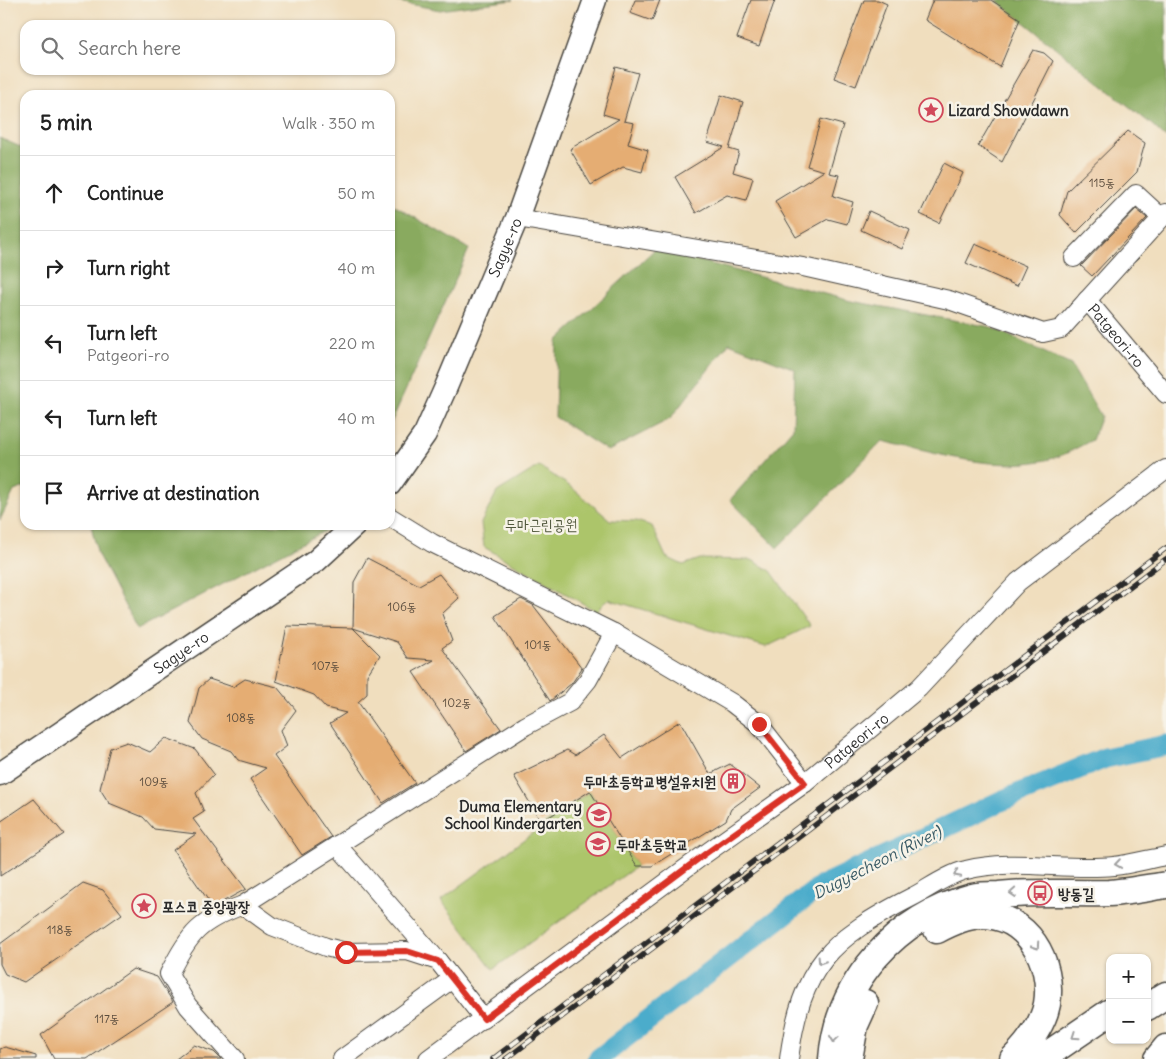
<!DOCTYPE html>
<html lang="en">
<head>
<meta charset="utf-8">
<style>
	body { margin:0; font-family:Delius,"Poor Story",sans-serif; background:#f2f2f2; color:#222 }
	.controls { position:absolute; right:15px; bottom:15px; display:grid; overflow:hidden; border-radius:10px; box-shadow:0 1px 4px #0004 }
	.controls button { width:45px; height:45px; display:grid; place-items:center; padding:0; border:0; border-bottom:1px solid #e0e0e0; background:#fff; color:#222; font:25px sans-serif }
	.stop { position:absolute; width:15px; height:15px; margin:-11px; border:4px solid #d93025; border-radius:50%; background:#fff }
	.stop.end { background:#d93025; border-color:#fff; box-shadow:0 1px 5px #0008 }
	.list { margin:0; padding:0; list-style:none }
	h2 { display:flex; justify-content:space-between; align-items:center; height:65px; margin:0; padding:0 20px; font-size:21px }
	h2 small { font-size:16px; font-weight:400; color:#767676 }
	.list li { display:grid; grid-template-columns:32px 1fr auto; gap:15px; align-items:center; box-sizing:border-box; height:75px; padding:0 20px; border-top:1px solid #e0e0e0 }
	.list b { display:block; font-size:19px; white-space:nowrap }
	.list p { margin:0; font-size:16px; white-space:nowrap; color:#767676 }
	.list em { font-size:16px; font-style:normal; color:#767676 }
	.icon { flex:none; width:28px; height:28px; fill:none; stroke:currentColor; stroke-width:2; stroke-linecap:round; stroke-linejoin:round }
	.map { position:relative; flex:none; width:1166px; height:1059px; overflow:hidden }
	.search { position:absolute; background:#fff; box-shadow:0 1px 4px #0004; left:20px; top:20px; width:375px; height:55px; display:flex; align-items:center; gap:12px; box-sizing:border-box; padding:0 18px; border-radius:15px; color:#767676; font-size:19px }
	.panel { position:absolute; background:#fff; box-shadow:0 1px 4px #0004; left:20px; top:90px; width:375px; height:440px; border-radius:15px }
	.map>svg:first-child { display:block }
</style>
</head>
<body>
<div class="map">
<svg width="1166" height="1059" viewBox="0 0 1166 1059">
	<rect width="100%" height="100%" fill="#f7f3e8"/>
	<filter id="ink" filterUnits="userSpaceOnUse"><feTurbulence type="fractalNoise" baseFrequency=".02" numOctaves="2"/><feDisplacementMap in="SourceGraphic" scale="10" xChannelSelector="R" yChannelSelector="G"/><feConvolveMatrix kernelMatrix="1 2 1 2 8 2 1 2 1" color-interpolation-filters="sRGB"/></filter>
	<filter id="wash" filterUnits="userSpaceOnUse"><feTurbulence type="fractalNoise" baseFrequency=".0096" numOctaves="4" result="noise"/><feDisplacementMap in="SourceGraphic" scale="20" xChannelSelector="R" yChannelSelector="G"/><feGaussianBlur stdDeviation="1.12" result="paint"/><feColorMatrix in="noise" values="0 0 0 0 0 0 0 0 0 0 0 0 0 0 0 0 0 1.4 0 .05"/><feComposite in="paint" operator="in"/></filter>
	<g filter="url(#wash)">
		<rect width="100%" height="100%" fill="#f0debe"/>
		<path fill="#acc56b" stroke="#6c784b" d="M539 466 571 487 610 520 636 521 652 526 666 557 683 565 700 559 752 560 771 571 810 626 766 647 608 599 596 611 484 547 481 523 497 492Z
			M590 791 637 866 493 969 441 900Z"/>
		<path fill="#89aa5f" stroke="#5a6a45" d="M388 0H513L440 10Z
			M996 0H1166V138L1151 124Z
			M0 138 25 149V487L14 491 0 520Z
			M390 203 469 249 390 425Z
			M655 249 851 301 991 327 1071 365 1101 416 1092 440C1080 446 1067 454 1054 458 997 474 937 453 882 441L777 548 730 500 793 428 795 369 729 343 670 419 608 451 555 417 557 341Z
			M91 525H336L137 629 98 555Z"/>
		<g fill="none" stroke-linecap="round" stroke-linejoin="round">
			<path stroke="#4caccb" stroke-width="21" d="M598 1059 821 886 1001 801 1105 758 1166 745"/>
		</g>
		<g id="blocks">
			<path fill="#e5ad73" d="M635 0H660L652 21 630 13Z
				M751 0H775L759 46 737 38Z
				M864 0H878L887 4 856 86 834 78Z
				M933 0H991L1020 19 1000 67 925 20Z
				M1033 50 1044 53 1053 61 1002 162 978 146Z
				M616 67 638 73 624 121 634 123 628 144 648 150 642 172 623 167 591 185 570 149 619 119 603 114Z
				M721 95 743 102 729 149 739 152 733 172 753 178 746 200 727 195 696 213 675 177 724 147 707 142Z
				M821 119 843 125 829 173 839 175 833 196 853 202 847 224 828 219 796 237 775 201 824 171 807 166Z
				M1128 131 1145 143 1137 172 1076 233 1060 215 1067 191Z
				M944 163 963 173 939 223 920 214Z
				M1136 209 1147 218 1092 276 1081 266Z
				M869 211 910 230 902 249 861 230Z
				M975 244 1026 266 1017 286 966 263Z
				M367 558 419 585 439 574 459 598 442 614 452 641 442 648 501 729 466 751 413 672 434 660 408 658 397 642 353 628 354 582Z
				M521 599 533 605 582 668 572 683 550 701 495 616Z
				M287 626 353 628 380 655 367 675V694L358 702 415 783 383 803 330 723 346 713 326 708 314 695 276 681Z
				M209 679 233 687 245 679 277 687 296 710 281 730 287 746 274 756 331 837 302 855 250 779 266 768 238 760 231 751 202 739 190 723 199 688Z
				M680 721 710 774 730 764 760 788 731 809 726 820 652 866H637L590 791 541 822 514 776 567 750 575 755 604 735 622 758Z
				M166 738 195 749 214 774 196 793 204 812 193 819 246 889 213 907 173 850 196 834 154 829 143 817 109 803 100 789 110 748 127 742 150 752Z
				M34 799 64 834 0 876V822Z
				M83 883 103 890 122 914 24 982 5 974 0 964V944Z
				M133 969 157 977 173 1002 87 1059H54L41 1035Z
				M194 1045 214 1052 221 1059H176Z
				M5 1047 36 1056V1059H0V1049Z"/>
		</g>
	</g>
	<g filter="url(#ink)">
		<use href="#blocks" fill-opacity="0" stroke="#494641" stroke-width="1"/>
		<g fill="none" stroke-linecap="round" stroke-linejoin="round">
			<g stroke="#494641" stroke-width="20">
				<g id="minor">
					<path d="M517 218 803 267 949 300 1043 333 1061 329 1166 213"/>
					<path d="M1074 258 1136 194 1162 218"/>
					<path id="s1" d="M1087 300 1166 394"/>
					<path d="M390 517 432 543 614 633 732 703 759 724 805 783"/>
					<path d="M337 845 438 961"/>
					<path d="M243 905 272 926 326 947 346 952 407 951 438 961 484 1019"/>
					<path d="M235 1059 188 1006 169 974C189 933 200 921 243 905L525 726 570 702 588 680 614 633"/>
					<path d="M342 1059 452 979"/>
					<path id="s2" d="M428 1059 705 854 805 783 919 688 1018 582 1166 469"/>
					<path d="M789 1059C801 966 830 939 912 897 928 889 948 874 966 870 1014 858 1065 871 1114 866 1131 864 1149 859 1166 856"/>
				</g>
			</g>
			<g stroke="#494641" stroke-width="25">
				<g id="major">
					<path id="s3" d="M390 484 425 434 446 387 517 218 595 0"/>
					<path id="s4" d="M0 774 316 561 355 525"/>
				</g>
			</g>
			<g stroke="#494641" stroke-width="29">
				<path id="highway" d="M937 930C950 923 965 916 980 915 1027 914 1054 962 1047 1004 1043 1025 1028 1044 1013 1059
					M1147 1007 1166 995
					M832 1059C838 981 897 917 972 897 980 895 990 895 999 895 1036 891 1072 894 1109 893 1128 892 1147 888 1166 885
					M849 1059 855 1025 865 1003
					M1041 1059 1110 1012
					M1157 1059 1166 1048"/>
			</g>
			<use href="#minor" stroke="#fff" stroke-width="18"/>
			<use href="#major" stroke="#fff" stroke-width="22"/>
			<use href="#highway" stroke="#fff" stroke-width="26"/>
			<g stroke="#2b2b2b" stroke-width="5.5">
				<path id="rail" d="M493 1059 1166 548
					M506 1059 1166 559"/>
			</g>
			<use href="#rail" stroke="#f7f3e8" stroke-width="4" stroke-dasharray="11" stroke-linecap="butt"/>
		</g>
		<defs><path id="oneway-chevron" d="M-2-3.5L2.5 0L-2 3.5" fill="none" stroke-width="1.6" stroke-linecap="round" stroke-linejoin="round" transform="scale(1.25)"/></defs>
		<g stroke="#a0a0a0">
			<use href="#oneway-chevron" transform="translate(1118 864) rotate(172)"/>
			<use href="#oneway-chevron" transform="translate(957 874) rotate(153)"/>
			<use href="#oneway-chevron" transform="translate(1013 893) rotate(176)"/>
			<use href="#oneway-chevron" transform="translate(1036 946) rotate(56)"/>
			<use href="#oneway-chevron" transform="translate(821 961) rotate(122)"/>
			<use href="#oneway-chevron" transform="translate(1075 1036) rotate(146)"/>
			<use href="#oneway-chevron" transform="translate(834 1039) rotate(98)"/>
		</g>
	</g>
	<g fill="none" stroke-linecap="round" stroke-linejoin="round" filter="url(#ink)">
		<path stroke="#d93025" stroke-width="6" d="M346 952 407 951 438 961 484 1019 705 854 805 783 759 724"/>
	</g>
	<defs>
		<g id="sight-ring" transform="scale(1.25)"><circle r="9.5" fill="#f7f3e8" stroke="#d1495b" stroke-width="1.5"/><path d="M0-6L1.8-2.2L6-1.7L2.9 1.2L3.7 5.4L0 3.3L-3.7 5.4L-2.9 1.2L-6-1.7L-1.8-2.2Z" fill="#d1495b"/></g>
		<g id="building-ring" transform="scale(1.25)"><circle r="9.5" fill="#f7f3e8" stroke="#d1495b" stroke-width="1.5"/><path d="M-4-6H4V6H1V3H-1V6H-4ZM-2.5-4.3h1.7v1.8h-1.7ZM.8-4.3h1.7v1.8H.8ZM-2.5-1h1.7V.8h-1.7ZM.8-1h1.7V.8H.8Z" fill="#d1495b"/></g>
		<g id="school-ring" transform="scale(1.25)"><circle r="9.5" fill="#f7f3e8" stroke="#d1495b" stroke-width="1.5"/><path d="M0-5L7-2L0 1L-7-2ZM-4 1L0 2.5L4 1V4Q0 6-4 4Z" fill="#d1495b"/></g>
		<g id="bus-ring" transform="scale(1.25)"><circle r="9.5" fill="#f7f3e8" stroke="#d1495b" stroke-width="1.5"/><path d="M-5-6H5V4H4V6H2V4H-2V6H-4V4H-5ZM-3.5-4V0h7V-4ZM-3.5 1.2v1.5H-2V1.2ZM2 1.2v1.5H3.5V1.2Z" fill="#d1495b"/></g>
	</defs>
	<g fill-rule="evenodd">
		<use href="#sight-ring" x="931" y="110"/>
		<use href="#building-ring" x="733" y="781"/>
		<use href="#school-ring" x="599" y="815"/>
		<use href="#school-ring" x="598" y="844"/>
		<use href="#bus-ring" x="1040" y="893"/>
		<use href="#sight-ring" x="144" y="906"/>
	</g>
	<g text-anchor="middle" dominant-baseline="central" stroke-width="5" stroke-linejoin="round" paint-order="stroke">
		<g font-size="12" fill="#5a4c3d">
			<text x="1102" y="182">115동</text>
			<text x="402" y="606">106동</text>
			<text x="538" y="644">101동</text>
			<text x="326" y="665">107동</text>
			<text x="457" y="702">102동</text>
			<text x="241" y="717">108동</text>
			<text x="154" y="781">109동</text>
			<text x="60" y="929">118동</text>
			<text x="107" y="1018">117동</text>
		</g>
		<g font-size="15" font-weight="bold" fill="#2b2b2b" stroke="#f7f3e8" text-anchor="start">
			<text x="948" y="110">Lizard Showdawn</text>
			<text x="716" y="781" text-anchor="end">두마초등학교병설유치원</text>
			<text x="582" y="806" text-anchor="end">Duma Elementary<tspan x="582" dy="17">School Kindergarten</tspan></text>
			<text x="616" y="844">두마초등학교</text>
			<text x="1058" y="893">방동길</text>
			<text x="162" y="906">포스코 중앙광장</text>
		</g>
		<g font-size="15" fill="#2b2b2b" stroke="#f7f3e8">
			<text stroke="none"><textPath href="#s3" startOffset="264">Sagye-ro</textPath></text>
			<text stroke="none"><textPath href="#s1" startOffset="46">Patgeori-ro</textPath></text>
			<text stroke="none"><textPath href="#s4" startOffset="218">Sagye-ro</textPath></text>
			<text stroke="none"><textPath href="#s2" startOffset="534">Patgeori-ro</textPath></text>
		</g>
		<g font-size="15" fill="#52593e" stroke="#f7f3e8">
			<text x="541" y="524">두마근린공원</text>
		</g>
		<g font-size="16" font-style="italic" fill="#375863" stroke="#f7f3e8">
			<text transform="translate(877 862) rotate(-27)">Dugyecheon (River)</text>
		</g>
	</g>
</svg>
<div class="controls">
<button>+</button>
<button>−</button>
</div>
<div class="stop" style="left:346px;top:952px"></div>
<div class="stop end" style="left:759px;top:724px"></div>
<div class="search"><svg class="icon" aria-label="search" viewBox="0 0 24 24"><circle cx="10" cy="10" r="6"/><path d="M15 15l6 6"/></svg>Search here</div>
<section class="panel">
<h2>5 min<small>Walk · 350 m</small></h2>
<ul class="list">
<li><svg class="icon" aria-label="ahead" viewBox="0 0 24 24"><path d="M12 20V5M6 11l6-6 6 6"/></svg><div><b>Continue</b></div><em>50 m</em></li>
<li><svg class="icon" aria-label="right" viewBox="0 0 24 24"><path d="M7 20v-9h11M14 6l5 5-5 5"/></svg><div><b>Turn right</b></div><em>40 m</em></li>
<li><svg class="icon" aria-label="left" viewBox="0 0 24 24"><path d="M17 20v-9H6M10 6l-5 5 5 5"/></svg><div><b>Turn left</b><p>Patgeori-ro</p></div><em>220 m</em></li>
<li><svg class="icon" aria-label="left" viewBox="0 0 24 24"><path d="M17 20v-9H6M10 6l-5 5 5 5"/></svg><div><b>Turn left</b></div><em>40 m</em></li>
<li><svg class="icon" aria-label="arrive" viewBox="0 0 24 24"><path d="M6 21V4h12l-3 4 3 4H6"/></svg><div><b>Arrive at destination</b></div></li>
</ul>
</section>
</div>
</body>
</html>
